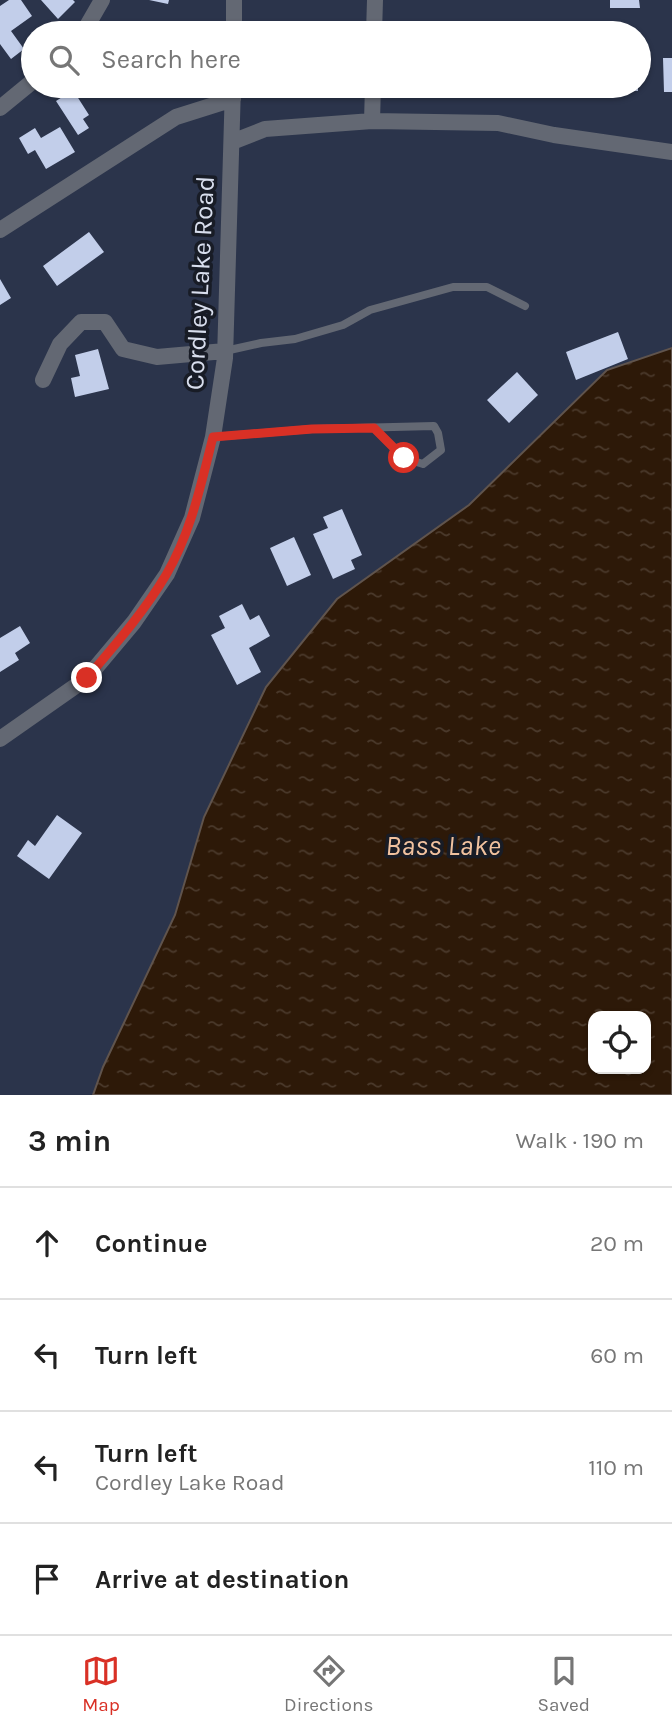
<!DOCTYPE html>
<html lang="en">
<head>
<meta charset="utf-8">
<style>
	body { margin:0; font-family:Karla,sans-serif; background:#f2f2f2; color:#222 }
	.controls { position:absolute; right:21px; bottom:21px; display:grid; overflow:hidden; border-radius:14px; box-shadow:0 2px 5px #0004 }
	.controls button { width:63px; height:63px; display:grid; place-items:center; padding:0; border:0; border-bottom:2px solid #e0e0e0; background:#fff; color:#222; font:35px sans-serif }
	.stop { position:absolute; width:21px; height:21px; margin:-16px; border:5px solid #d93025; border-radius:50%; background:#fff }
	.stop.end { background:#d93025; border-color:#fff; box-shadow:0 2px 7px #0008 }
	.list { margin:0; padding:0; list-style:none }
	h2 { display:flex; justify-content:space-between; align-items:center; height:91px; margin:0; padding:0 28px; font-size:30px }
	h2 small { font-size:23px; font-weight:400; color:#767676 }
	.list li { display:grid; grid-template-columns:46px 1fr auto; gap:21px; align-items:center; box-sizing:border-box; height:112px; padding:0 28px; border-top:2px solid #e0e0e0 }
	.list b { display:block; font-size:26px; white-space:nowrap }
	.list p { margin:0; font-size:23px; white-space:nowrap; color:#767676 }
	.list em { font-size:23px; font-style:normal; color:#767676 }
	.icon { flex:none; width:38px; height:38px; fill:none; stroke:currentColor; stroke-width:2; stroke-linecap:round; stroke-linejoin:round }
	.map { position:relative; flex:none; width:672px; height:1095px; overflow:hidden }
	.search { position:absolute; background:#fff; box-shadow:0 2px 5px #0004; left:21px; right:21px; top:21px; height:77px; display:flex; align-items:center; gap:18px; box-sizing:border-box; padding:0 24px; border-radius:38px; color:#767676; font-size:26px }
	.sheet { height:539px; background:#fff }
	nav { display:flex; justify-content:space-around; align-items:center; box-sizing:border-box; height:98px; border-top:2px solid #e0e0e0; background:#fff; font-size:19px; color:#767676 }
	nav a { display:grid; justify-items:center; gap:4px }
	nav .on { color:#d93025 }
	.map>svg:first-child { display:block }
</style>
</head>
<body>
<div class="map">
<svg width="672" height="1095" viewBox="0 0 672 1095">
	<defs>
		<pattern id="water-ripples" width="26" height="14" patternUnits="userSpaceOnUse" patternTransform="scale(1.75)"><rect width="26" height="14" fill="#2d1908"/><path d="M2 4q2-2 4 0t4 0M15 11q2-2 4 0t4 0" fill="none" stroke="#4b3a2c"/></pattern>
	</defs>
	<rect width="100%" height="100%" fill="#2b344b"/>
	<path fill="url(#water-ripples)" stroke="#60544d" stroke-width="2" fill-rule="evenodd" d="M672 348V1095H93L103 1067 175 915 204 817 266 687 337 599 469 505 607 370ZM593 1016H646V1069H593Z"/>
	<path fill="#c2ceea" d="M9 0H21L32 16 11 31 24 49 11 59 0 44V6Z
		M41 0H73L75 2 58 19Z
		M149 0H169L168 4Z
		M610 0H639L640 8H610Z
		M663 58H672V92H664Z
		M610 86H638V91H610Z
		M73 90 89 115 83 119 89 128 78 135 56 101Z
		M60 127 75 152 46 169 35 150 28 154 19 138 35 128 41 138Z
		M89 232 104 252 57 286 43 266Z
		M0 279 11 298 0 305Z
		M618 332 628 359 576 380 566 352Z
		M98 349 109 389 75 397 71 378 80 376 75 355Z
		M517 372 538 395 509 423 487 400Z
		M342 509 362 555 351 560 355 569 333 579 313 534 328 528 323 517Z
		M294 537 311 575 287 586 270 548Z
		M242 604 250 620 259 615 270 636 249 648 261 672 237 685 211 635 225 628 219 616Z
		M20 626 30 643 15 653 19 660 0 672V638Z
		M57 815 82 833 49 879 17 856 28 840 35 846Z"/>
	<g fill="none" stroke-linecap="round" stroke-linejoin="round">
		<path stroke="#636873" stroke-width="8" d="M225 351 261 343 295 339 343 325 370 310 453 287H487L525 306
			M213 437 312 429 434 426 438 433 441 450 423 464 404 458 374 428"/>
		<path stroke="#636873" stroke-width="16" d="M83 33 102 0
			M234 33V0
			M374 33 375 0
			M0 108 33 81
			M372 121 373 86
			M232 142 265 129 372 121 498 123 554 135 672 152
			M0 230 176 117 233 99
			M43 380 60 344 81 322H105L123 349 157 357 225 351
			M0 739 87 678 134 622 167 574 192 518 213 437 225 358 233 86"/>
	</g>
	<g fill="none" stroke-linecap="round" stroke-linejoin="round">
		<path stroke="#d93025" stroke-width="9" d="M87 678C115 645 144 612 166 575 191 533 201 484 213 437L312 429 374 428 404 458"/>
	</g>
	<g text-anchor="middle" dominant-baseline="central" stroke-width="7" stroke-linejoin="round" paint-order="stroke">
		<g font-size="26" fill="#d8deed" stroke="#181c26">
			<text transform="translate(200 283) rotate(-87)">Cordley Lake Road</text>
		</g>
		<g font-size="28" font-style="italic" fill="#f1c29f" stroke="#181c26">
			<text x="443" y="845">Bass Lake</text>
		</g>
	</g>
</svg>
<div class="controls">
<button><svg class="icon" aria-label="locate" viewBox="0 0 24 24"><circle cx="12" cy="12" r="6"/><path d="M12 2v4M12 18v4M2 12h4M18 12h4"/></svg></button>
</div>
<div class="stop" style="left:404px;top:458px"></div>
<div class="stop end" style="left:87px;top:678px"></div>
<div class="search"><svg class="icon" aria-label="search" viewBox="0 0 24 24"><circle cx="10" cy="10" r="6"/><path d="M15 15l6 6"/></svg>Search here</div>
</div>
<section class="sheet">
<h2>3 min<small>Walk · 190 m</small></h2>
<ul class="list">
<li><svg class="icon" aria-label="ahead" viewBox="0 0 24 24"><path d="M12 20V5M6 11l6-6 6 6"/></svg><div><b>Continue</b></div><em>20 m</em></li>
<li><svg class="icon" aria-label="left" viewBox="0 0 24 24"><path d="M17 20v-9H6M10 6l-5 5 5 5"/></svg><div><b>Turn left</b></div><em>60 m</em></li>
<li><svg class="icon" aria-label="left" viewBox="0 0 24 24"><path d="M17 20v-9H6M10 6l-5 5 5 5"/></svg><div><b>Turn left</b><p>Cordley Lake Road</p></div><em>110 m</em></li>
<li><svg class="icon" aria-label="arrive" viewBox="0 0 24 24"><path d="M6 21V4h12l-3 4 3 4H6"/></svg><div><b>Arrive at destination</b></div></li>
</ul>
</section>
<nav>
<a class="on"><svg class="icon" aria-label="map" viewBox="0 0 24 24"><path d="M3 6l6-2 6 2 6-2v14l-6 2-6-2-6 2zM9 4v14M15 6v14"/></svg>Map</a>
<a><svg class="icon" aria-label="directions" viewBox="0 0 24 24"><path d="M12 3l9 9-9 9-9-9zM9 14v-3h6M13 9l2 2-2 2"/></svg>Directions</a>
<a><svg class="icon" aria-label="saved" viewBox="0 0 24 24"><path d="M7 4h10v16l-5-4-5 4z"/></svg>Saved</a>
</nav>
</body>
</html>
